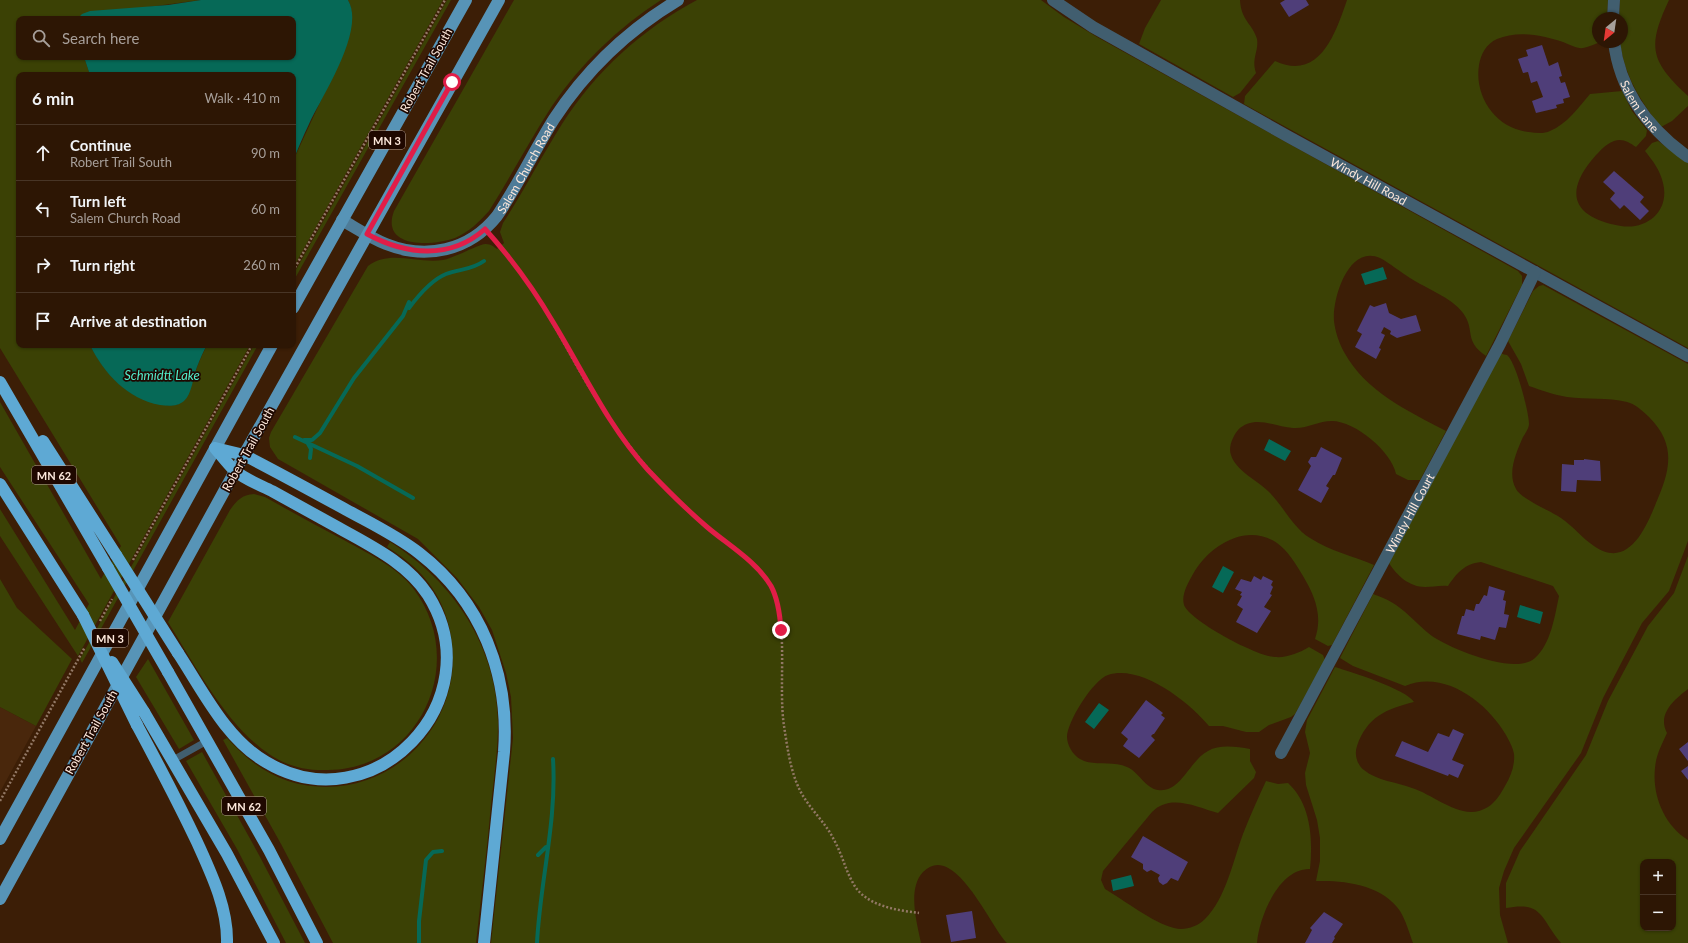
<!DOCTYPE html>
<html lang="en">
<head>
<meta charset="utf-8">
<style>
	body { margin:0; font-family:Lato,sans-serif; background:#351f0e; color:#f1f3f6 }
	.controls { position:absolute; right:12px; bottom:12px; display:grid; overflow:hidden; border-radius:8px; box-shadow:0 1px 3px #0004 }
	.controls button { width:36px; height:36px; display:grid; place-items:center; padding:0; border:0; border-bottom:1px solid #483526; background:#2d1604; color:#f1f3f6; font:20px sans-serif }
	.compass { position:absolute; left:1592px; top:12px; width:36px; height:36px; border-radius:50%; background:#2d1604; box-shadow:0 1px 3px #0004; rotate:209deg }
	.stop { position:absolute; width:12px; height:12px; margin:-9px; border:3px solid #e11d48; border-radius:50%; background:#fff }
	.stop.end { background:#e11d48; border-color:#fff; box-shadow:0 1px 4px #0008 }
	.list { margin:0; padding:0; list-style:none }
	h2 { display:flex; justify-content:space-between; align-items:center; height:52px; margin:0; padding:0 16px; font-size:17px }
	h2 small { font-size:13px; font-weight:400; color:#a79f9a }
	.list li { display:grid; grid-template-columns:26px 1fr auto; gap:12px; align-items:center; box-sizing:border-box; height:56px; padding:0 16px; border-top:1px solid #483526 }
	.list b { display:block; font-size:15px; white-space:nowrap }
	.list p { margin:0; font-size:13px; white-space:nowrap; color:#a79f9a }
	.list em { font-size:13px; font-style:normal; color:#a79f9a }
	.icon { flex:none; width:22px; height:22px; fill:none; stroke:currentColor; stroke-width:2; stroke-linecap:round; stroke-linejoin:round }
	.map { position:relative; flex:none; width:1688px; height:943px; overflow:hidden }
	.search { position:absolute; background:#2d1604; box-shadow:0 1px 3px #0004; left:16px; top:16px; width:280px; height:44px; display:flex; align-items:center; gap:10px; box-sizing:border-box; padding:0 14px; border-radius:8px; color:#a79f9a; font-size:15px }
	.panel { position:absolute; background:#2d1604; box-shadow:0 1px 3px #0004; left:16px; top:72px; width:280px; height:276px; border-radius:8px }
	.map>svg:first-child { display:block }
</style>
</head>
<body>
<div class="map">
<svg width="1688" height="943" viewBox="0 0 1688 943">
	<rect width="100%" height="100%" fill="#3c1e06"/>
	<path fill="#49270c" d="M0 707 36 726 0 792Z"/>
	<path fill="#3b4105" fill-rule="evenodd" d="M0 0H201L80 16 77 19H19V57H84L90 75H19V345H90C105 374 127 398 160 404 170 406 178 407 185 399 191 392 193 378 196 370 199 361 203 353 207 345H250L78 656 0 536V509L75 630 89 604 0 467V402L101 579 121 546 0 348Z
		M348 0H443L293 268V161L346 46C350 33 355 12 348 0Z
		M447 0H451L293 282V275Z
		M514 0H661C618 28 581 63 552 106 530 140 511 176 489 211 479 222 469 232 455 238 433 246 380 249 394 211Z
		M697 0H1041L1064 17 1097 37 1518 271 1522 276V285L1486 356C1463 340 1476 331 1463 313 1451 297 1427 289 1410 278 1400 272 1390 263 1380 258 1349 244 1332 298 1334 321 1335 331 1339 343 1344 352 1366 392 1408 411 1446 431L1420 480H1408L1396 474C1392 452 1355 421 1332 421 1318 421 1307 429 1293 428 1275 427 1254 414 1238 430 1233 436 1228 447 1231 455 1236 471 1257 480 1268 491 1283 505 1292 527 1310 538 1330 551 1353 556 1374 565L1332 645 1328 646 1315 639C1323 616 1315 596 1303 576 1296 564 1288 551 1277 543 1246 522 1209 546 1193 574 1188 583 1181 595 1184 605 1190 621 1258 657 1275 657 1287 658 1299 653 1309 647L1323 655 1325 660 1295 714 1291 717 1269 725 1259 732H1246L1223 726H1209C1189 702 1141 664 1108 675 1093 680 1067 722 1067 737 1067 745 1073 755 1080 759 1094 767 1112 760 1127 767 1139 772 1145 788 1158 790 1181 793 1189 761 1208 751 1220 744 1237 747 1250 749V761L1256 772 1254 778 1218 813C1197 807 1170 793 1152 812L1103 871 1101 880 1105 889C1124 900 1153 923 1174 928 1184 931 1197 927 1205 919 1226 898 1233 861 1243 834 1250 816 1258 798 1266 781L1278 784 1288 783C1311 804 1313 839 1310 869 1279 868 1259 917 1257 943H1007C990 926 954 840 923 872 907 889 917 923 921 943H491L513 738 511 697 506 673 492 630 479 607 457 578 418 539 278 459 270 447 269 438 271 432 368 266C390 249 417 264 443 260 454 258 481 243 486 244 491 244 494 247 497 249L504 243 500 232 503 223C524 191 541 157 562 124 596 71 641 30 697 0Z
		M1161 0H1240C1241 21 1253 24 1257 39 1259 51 1251 59 1256 73L1240 93 1233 97 1139 44 1145 28Z
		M1347 0H1608L1607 18H1598V42H1600C1595 44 1588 47 1583 48 1578 49 1568 44 1563 42 1543 35 1517 30 1497 39 1486 44 1481 54 1479 65 1474 97 1496 129 1529 132 1536 133 1544 134 1550 131 1567 124 1579 107 1590 94L1622 91 1632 111 1647 130 1646 136 1636 147C1629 142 1622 138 1614 141 1605 144 1597 154 1591 161 1562 197 1578 219 1621 226 1648 230 1670 210 1663 183 1660 170 1653 161 1645 151L1652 143 1658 141 1688 163V348L1244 104 1245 96 1275 61C1320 82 1336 32 1347 0Z
		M1620 0H1669C1647 47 1650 61 1688 96V106L1672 121 1661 127C1641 102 1624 75 1620 42H1622V18H1619Z
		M1543 285 1688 364V541L1669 591 1642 623 1603 698 1581 753 1514 848 1504 871 1499 888 1500 915 1508 943H1413C1409 932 1406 921 1400 911 1383 885 1345 880 1316 881L1320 861V838L1317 820 1306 785 1305 773 1310 753 1305 732 1307 720 1335 667C1351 672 1406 689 1414 702 1386 709 1367 717 1357 746 1354 754 1357 765 1364 770 1377 781 1397 782 1412 788 1431 794 1450 811 1471 812 1477 812 1483 810 1488 807 1496 802 1501 793 1505 786 1511 776 1515 765 1514 754 1513 747 1509 741 1506 735 1487 702 1444 669 1405 686L1353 666 1340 658 1373 594C1403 604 1409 618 1432 636 1451 649 1516 676 1535 658 1551 644 1555 615 1559 596L1553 586 1481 562C1464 564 1457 573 1448 586 1440 585 1433 587 1425 587 1410 587 1397 576 1389 563L1501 353C1502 354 1506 355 1507 355 1516 362 1529 412 1529 424 1529 428 1525 434 1523 437 1516 453 1507 473 1516 489 1521 499 1551 511 1561 518 1573 526 1582 538 1594 546 1628 570 1646 528 1656 503 1670 471 1677 445 1649 417 1643 411 1635 404 1627 402 1607 397 1587 400 1567 397 1554 395 1541 390 1529 386L1521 364 1508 341 1533 291 1539 286Z
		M254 345H258L82 663 80 659Z
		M254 494 265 497C290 511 315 525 340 538 365 552 395 565 413 588 469 661 421 769 328 770 307 771 286 766 269 754 226 725 195 665 168 622L230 510C237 500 242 495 254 494Z
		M390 542C454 582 497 647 498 723 498 750 494 778 491 805 487 851 481 897 476 943H333L281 844 223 740 227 738C244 757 264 773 288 781 371 807 452 744 453 659 453 628 443 598 422 575 412 564 400 555 387 547Z
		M1688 556V689C1674 700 1657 714 1667 733 1662 744 1656 755 1655 768 1652 795 1664 825 1688 840V943H1561C1540 918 1543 901 1506 908V883L1520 851 1586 755 1608 701 1648 626 1674 593ZM1643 862H1673V928H1643Z
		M0 579 17 608 72 659 36 726 0 707Z
		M148 659 194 740 179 749 136 677Z
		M202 752 259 855 305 943H286L237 849 186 761Z"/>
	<path fill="#066957" d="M201 0H348C366 30 322 96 309 124 303 136 298 149 293 161V75H90L84 57H293V19H77L82 14 90 11 168 5Z
		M1383 267 1387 279 1365 285 1361 274Z
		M90 345H207C203 352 200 359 197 367 193 377 192 394 184 401 177 407 168 406 160 405 128 399 104 374 90 345Z
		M1269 439 1291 451 1285 461 1264 450Z
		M1223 566 1234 572 1223 593 1212 587Z
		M1520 605 1543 612 1540 624 1517 617Z
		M1099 703 1109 710 1094 729 1085 722Z
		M1131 875 1134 886 1113 891 1111 880Z"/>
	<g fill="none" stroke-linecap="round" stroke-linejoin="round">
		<path stroke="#066957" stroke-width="4" d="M409 308C418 296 431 280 446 274 459 269 472 270 484 261
			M295 437 357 466 413 498
			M304 440H312L320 433 354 378 403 316 409 302
			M307 442 311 449 310 458
			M538 855 546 847
			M419 943V921L426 860 433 852 442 851
			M537 943C540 882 557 821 553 759"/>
	</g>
	<path fill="#4f3e79" d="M1285 0H1306L1309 5 1289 17 1280 3Z
		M1542 45 1549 66 1558 62 1562 76 1559 77 1561 83 1565 82 1570 97 1563 99 1564 103 1556 105 1557 108 1536 113 1532 101 1543 97 1537 81 1531 83 1528 72 1523 73 1518 59 1528 56 1526 50Z
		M1614 171 1644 197 1640 202 1649 211 1640 220 1624 205 1620 209 1610 199 1615 193 1603 182Z
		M1386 303 1389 313 1401 319 1416 315 1421 331 1397 338 1390 334 1391 331 1384 327 1381 333 1385 335 1379 348 1381 349 1376 359 1355 347 1362 334 1357 331 1370 305 1374 307Z
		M1321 447 1342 458 1335 475H1333L1326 486 1329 488 1321 503 1298 490 1311 466 1308 462 1311 457H1316Z
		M1584 459 1600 461 1601 481 1577 480 1576 492 1561 491 1562 464 1574 465V460H1584Z
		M1254 576 1261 580 1263 576 1273 581 1271 585 1273 587 1270 594 1272 595 1264 607 1271 611 1257 633 1236 622 1243 609 1237 605 1242 596 1240 595 1242 592 1235 589 1241 579 1251 582Z
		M1489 586 1505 591 1503 600 1506 601 1504 614 1509 615 1506 628 1499 627 1495 640 1481 636 1480 640 1457 634 1462 616H1464L1466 609 1474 611 1476 604H1479L1484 595 1487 596Z
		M1146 700 1163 713 1161 715 1165 718 1154 734H1153L1151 736 1155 740 1139 758 1123 746 1128 739 1121 733Z
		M1453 729 1464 734 1452 760 1464 765 1458 778 1449 774 1448 776 1395 756 1402 741 1428 752 1438 733 1449 737Z
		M1688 742V761L1679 749Z
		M1688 766V780L1681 771Z
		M1143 836 1188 862 1178 881 1171 878 1167 883 1163 885 1159 882 1158 878 1160 875 1151 870 1147 872 1143 869V864L1131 857Z
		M972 911 976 938 951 942 946 915Z
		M1324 912 1343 924 1334 937 1335 938 1332 943H1305L1312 930 1310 928Z"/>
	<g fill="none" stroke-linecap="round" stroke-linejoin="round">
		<path stroke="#927865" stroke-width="2.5" stroke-dasharray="2 2" stroke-linecap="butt" d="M492 237C532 280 557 332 586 382 611 423 639 462 674 496 686 507 698 519 711 530 732 547 759 563 772 588 789 621 778 687 784 726 788 751 791 778 805 799 814 813 827 825 834 840 842 854 845 869 853 883 865 906 896 910 919 913
			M293 271 445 0
			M133 560 252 345
			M100 621 112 599
			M0 801 85 647"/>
		<path stroke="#415e6f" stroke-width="7" d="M173 760 207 741"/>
		<g stroke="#415e6f" stroke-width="12">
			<path id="s1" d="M1053 0 1093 27 1289 137 1688 356"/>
			<path d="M1613 18 1614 0"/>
			<path id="s2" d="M1614 42C1620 91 1649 129 1688 157"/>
			<path id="s3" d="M1281 753 1500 344 1535 272"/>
		</g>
		<path stroke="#4e7c98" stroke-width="12" id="s4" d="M342 220C356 228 371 238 386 244 426 260 469 251 497 216 518 185 534 151 554 119 586 70 628 30 678 0"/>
		<path stroke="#5794b7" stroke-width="12" d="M293 308 466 0
			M0 839 272 345
			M0 899 244 455 499 0"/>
		<path stroke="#5ea9d4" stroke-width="12" d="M0 382 108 568
			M43 441 116 555
			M215 448 244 455C277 472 310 490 343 508 368 522 396 535 419 553 481 601 510 674 504 752L484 943
			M0 484 83 615
			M178 653C203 691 226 739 266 762 373 826 494 700 428 595 407 563 371 546 339 528 317 516 294 503 272 491 260 485 244 479 234 470 227 463 221 455 215 448
			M168 672 269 850 317 943
			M144 712 227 854 274 943
			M137 725C158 764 178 802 197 842 211 873 228 908 227 943"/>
		<path stroke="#5ea9d4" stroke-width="12" d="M116 555 178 653
			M108 568 168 672
			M83 615 137 725
			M112 662 144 712"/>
	</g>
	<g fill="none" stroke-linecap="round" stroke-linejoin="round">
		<path stroke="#e11d48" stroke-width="5" d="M452 82 367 234C406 255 450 260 485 229 511 258 533 288 553 322 583 371 608 426 648 470 666 489 686 509 707 527 728 545 756 561 771 586 778 599 780 615 781 630"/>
	</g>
	<g text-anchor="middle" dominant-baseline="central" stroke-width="3.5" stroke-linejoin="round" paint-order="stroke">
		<g fill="#1f0800" stroke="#baa599" stroke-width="1">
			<rect x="369" y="131" width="36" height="18" rx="3"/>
			<rect x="32" y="466" width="44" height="18" rx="3"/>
			<rect x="92" y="629" width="36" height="18" rx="3"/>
			<rect x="222" y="797" width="44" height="18" rx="3"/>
		</g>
		<g font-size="11" font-weight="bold" fill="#fde8db">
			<text x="387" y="140">MN 3</text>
			<text x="54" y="475">MN 62</text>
			<text x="110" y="638">MN 3</text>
			<text x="244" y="806">MN 62</text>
		</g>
		<g font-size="12" fill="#fde8db" stroke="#1f0800">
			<text transform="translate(426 70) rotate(-61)">Robert Trail South</text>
			<text stroke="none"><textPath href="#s2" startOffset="70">Salem Lane</textPath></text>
			<text stroke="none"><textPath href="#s4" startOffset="229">Salem Church Road</textPath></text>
			<text stroke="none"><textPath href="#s1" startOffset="364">Windy Hill Road</textPath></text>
			<text transform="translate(248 449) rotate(-61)">Robert Trail South</text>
			<text stroke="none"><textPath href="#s3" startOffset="272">Windy Hill Court</textPath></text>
			<text transform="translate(91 732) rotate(-61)">Robert Trail South</text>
		</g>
		<g font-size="13" font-style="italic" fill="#53eccb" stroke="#1f0800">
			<text x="162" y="375">Schmidtt Lake</text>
		</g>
	</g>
</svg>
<div class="controls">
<button>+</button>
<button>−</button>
</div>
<svg class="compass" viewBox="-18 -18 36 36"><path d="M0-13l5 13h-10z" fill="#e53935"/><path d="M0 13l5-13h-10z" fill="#a79f9a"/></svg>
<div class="stop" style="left:452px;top:82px"></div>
<div class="stop end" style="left:781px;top:630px"></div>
<div class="search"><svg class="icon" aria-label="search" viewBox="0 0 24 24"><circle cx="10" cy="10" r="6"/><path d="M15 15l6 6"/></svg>Search here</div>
<section class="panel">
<h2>6 min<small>Walk · 410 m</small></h2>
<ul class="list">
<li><svg class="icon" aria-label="ahead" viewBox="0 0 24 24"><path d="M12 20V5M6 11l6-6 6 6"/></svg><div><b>Continue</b><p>Robert Trail South</p></div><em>90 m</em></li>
<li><svg class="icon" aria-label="left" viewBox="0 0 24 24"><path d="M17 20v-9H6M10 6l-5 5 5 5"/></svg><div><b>Turn left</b><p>Salem Church Road</p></div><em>60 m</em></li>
<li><svg class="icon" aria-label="right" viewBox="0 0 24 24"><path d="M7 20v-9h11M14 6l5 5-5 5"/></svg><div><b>Turn right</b></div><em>260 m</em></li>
<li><svg class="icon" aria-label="arrive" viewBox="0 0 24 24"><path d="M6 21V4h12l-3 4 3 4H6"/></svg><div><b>Arrive at destination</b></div></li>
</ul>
</section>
</div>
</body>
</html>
